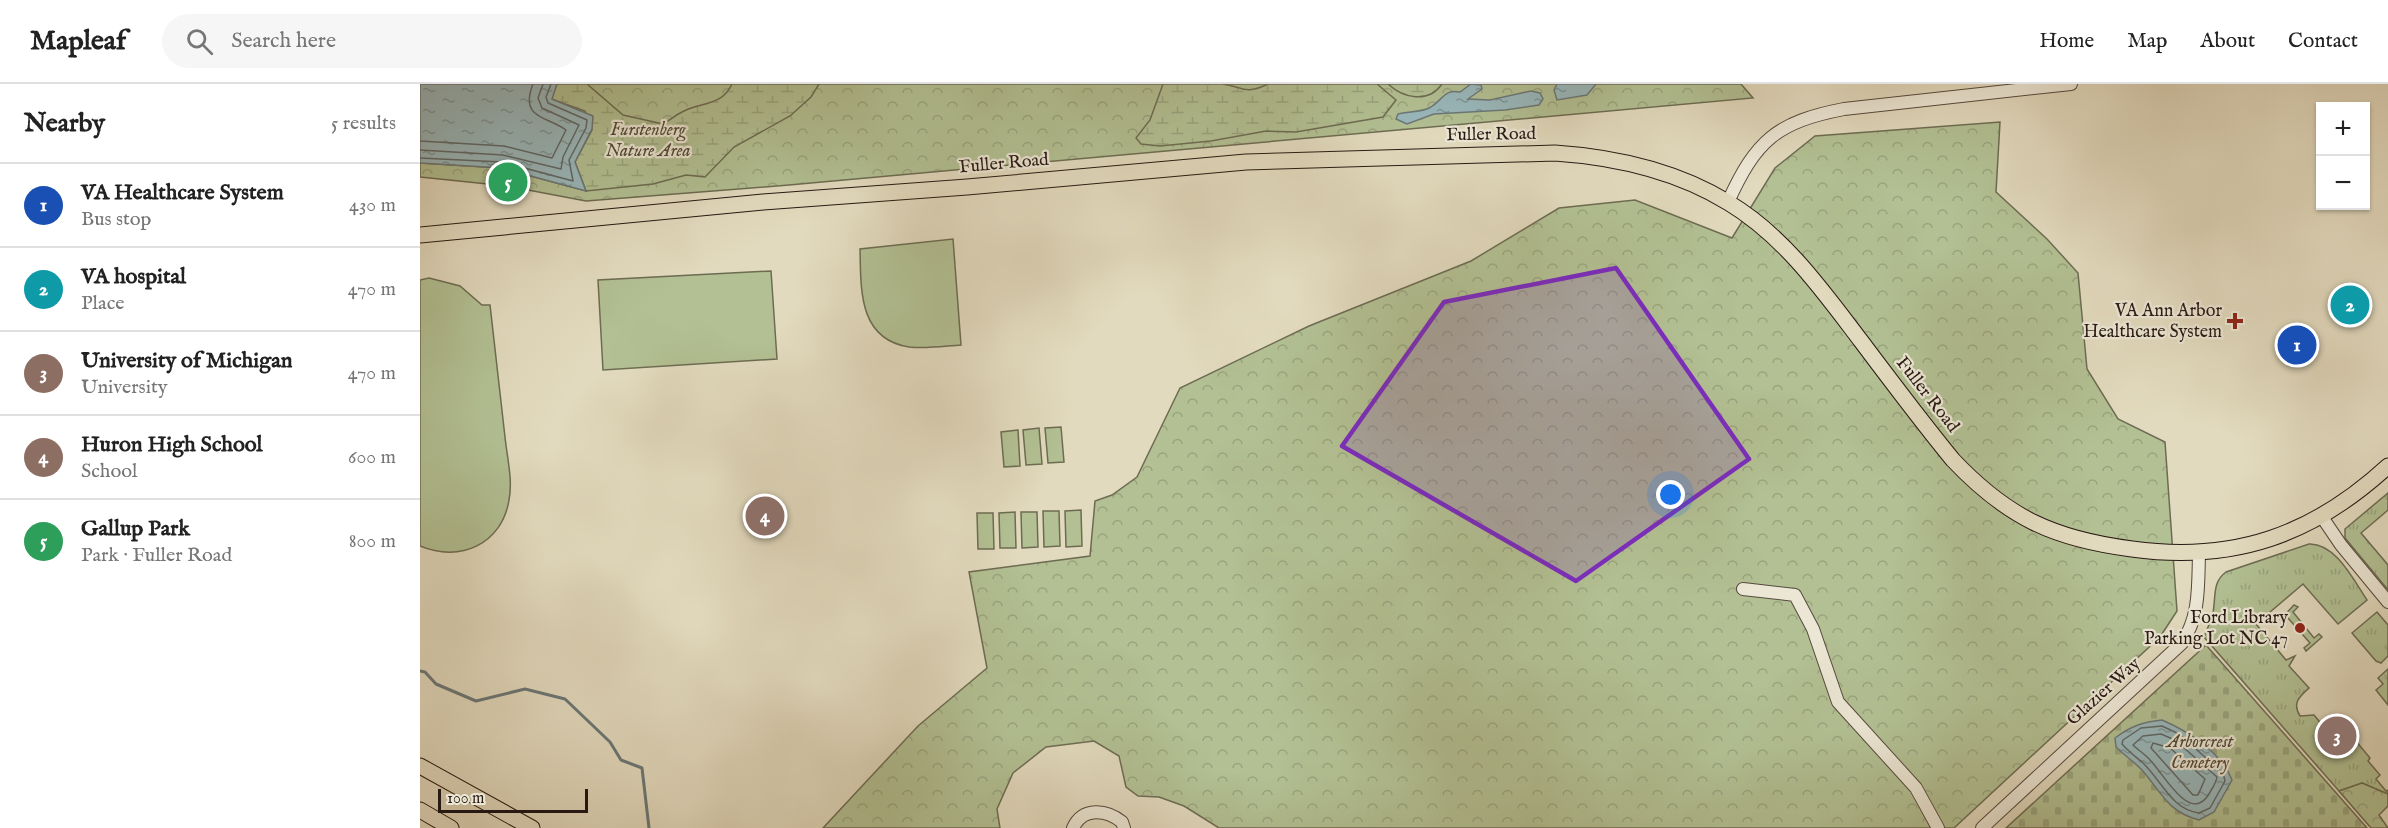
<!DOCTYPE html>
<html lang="en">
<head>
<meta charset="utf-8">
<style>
	body { margin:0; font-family:"IM FELL English",serif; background:#f6f6f6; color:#222 }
	.controls { position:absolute; right:18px; top:18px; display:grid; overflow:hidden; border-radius:0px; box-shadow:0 2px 4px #0004 }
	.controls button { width:54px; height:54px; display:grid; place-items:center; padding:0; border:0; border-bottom:2px solid #e0e0e0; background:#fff; color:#222; font:30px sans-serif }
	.scale { position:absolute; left:18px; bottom:15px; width:150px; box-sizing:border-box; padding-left:6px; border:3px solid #281913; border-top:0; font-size:16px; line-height:21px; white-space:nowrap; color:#281913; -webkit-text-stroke:4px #ece7d5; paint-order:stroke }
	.you { position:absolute; left:1251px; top:411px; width:21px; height:21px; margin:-15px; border:4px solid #fff; border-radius:50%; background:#1a73e8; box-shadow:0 0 0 9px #1a73e833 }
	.badge { display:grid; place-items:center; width:39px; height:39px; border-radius:50%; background:#8f2418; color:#fff; font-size:20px; font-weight:700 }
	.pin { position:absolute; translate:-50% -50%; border:3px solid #fff; box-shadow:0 2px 6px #0006 }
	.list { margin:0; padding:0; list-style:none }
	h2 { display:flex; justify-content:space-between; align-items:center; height:78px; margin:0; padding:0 24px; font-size:26px }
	h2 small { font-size:20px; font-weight:400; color:#767676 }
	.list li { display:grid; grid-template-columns:39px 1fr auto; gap:18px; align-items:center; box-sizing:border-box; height:84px; padding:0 24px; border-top:2px solid #e0e0e0 }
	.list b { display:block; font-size:22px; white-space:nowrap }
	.list p { margin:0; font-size:20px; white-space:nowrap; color:#767676 }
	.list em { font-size:20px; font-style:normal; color:#767676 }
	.icon { flex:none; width:33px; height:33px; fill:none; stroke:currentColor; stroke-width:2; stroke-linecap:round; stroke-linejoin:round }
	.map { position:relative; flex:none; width:1968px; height:744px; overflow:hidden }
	header { display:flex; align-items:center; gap:36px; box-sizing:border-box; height:84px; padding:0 30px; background:#fff; border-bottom:2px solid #e0e0e0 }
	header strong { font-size:28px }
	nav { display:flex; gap:33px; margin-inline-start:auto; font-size:21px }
	.search { width:420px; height:54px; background:#f6f6f6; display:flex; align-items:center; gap:15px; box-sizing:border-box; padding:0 21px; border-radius:33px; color:#767676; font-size:22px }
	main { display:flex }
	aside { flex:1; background:#fff }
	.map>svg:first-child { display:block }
</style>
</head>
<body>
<header>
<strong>Mapleaf</strong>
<div class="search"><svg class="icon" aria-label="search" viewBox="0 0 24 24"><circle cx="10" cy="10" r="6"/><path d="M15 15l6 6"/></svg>Search here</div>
<nav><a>Home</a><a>Map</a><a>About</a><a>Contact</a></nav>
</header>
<main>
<aside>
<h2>Nearby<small>5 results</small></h2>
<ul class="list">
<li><span class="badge" style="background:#1a4fb4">1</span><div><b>VA Healthcare System</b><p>Bus stop</p></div><em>430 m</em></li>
<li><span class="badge" style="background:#0f9aa8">2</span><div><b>VA hospital</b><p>Place</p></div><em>470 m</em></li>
<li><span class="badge" style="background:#8d6e63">3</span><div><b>University of Michigan</b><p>University</p></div><em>470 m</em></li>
<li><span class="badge" style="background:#8d6e63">4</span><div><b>Huron High School</b><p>School</p></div><em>600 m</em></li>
<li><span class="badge" style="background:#2e9e5b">5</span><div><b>Gallup Park</b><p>Park · Fuller Road</p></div><em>800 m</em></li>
</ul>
</aside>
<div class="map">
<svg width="1968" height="744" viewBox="0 0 1968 744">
	<defs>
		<pattern id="grass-tufts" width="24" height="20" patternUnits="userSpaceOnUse" patternTransform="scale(1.5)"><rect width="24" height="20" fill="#b2c093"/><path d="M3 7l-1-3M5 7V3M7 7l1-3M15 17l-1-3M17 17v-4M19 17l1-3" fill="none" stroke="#99a47e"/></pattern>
		<pattern id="forest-crowns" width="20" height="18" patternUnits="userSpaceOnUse" patternTransform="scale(1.5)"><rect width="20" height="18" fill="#b2c093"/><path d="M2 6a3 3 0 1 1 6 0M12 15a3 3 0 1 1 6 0" fill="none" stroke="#99a47e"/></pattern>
		<pattern id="wetland-marsh" width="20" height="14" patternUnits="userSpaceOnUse" patternTransform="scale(1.5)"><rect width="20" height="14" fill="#b2c093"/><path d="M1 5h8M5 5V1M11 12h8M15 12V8" fill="none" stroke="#99a47e"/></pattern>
		<pattern id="cemetery-stones" width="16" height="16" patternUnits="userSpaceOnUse" patternTransform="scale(1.5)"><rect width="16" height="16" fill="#b2c093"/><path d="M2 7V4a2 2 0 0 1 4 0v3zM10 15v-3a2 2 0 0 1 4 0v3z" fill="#99a47e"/></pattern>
		<pattern id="water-ripples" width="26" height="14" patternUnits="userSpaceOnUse" patternTransform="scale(1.5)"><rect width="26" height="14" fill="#99b8bc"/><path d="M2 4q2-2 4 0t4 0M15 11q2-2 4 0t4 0" fill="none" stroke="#7d9598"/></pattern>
	</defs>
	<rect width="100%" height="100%" fill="#e2dabe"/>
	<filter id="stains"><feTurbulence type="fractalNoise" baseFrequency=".00333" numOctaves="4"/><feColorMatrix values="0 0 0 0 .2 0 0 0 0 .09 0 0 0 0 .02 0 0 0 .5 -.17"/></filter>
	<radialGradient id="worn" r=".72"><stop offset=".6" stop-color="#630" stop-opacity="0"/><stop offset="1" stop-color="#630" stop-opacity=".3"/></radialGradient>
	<path fill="url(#grass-tufts)" stroke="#6d6c53" stroke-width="1.5" d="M1968 409V426L1941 449 1968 481V506L1925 454V445Z
		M1889 460C1916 459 1934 497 1947 516L1918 540 1883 500 1836 540 1866 576 1875 572 1869 582 1889 604C1879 613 1872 619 1880 632L1894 631 1903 642 1921 639 1950 674 1948 677 1960 691 1956 695 1966 707 1968 706V710L1942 699 1919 707 1784 553C1787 545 1791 537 1793 529 1796 513 1792 498 1806 488Z
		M1874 521 1878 523 1873 528 1894 554 1899 550 1902 553 1886 567 1884 564 1890 559 1867 533 1860 536Z
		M1957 528 1968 541V572L1961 579 1956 577 1932 549Z
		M1968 585V621L1956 606 1963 600 1958 594Z"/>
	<path fill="url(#forest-crowns)" stroke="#6d6c53" stroke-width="1.5" d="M137 0H1321L1333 14 369 101 166 117 87 102 0 93V79L81 84 166 107Z
		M1580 38 1576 108 1627 155 1658 189 1667 285 1698 335 1745 358 1757 527 1740 553 1534 744H799L764 722 739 713 718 712 706 703 699 672 674 657 626 663 593 689 577 725 580 744H403L498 642 567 584 549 488 670 472 675 417 692 411 717 393 760 304 889 242 1051 177 1139 124 1215 116 1312 154 1355 84 1395 52Z
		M1942 699 1968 710V722L1959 731 1968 744H1951L1919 707Z"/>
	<path fill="url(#wetland-marsh)" stroke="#6d6c53" stroke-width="1.5" d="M137 0H167L203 31 243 40C250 36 257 30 264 27 282 18 302 22 312 0H399L391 13 370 32 314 63 285 93 266 91 233 100 166 107 155 78 172 46 165 27 131 15Z
		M743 0C762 0 783 0 802 0 823 2 823 12 848 0H957L976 16 963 33 876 48 846 47 791 57 740 62 721 60 716 54 730 36Z
		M968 0H1022C1008 20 983 14 968 0Z"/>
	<path fill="url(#cemetery-stones)" stroke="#6d6c53" stroke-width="1.5" d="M1786 561 1947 744H1586Z"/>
	<path fill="#b2c093" stroke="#6d6c53" stroke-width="1.5" d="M533 155 541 261C525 262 506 265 489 263 438 255 441 205 440 165Z
		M351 187 357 275 183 286 178 196Z
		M9 194 40 202 62 221H70C75 265 80 309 85 353 87 373 93 396 89 416 82 460 40 479 0 462V196Z
		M641 343 644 378 628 379 625 344Z
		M619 344 622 380 606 381 603 346Z
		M598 346 600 382 584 383 581 348Z
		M661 426 662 462 646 463 645 427Z
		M623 427H639L640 462 624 463Z
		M595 428 596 464H580L579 429Z
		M601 428H617L618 463 602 464Z
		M557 429H573L574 465H558Z"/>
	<path fill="url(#water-ripples)" stroke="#6c7878" stroke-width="1.5" d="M0 0H137L132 15 173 32 172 45 155 78 166 107 81 84 0 79Z
		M1051 0 1061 1 1062 5 1048 15 1070 16 1111 7 1120 9 1123 15 1119 21 1085 26 1014 30 987 40 976 35 978 30C988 27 1001 29 1011 23 1023 15 1025 5 1040 8Z
		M1137 0H1176L1167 11 1137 16 1134 6Z
		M1742 636C1768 647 1802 669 1812 696L1794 728 1779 736C1747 728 1741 707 1721 685 1713 677 1704 671 1696 663L1695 654C1711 642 1723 638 1742 636Z"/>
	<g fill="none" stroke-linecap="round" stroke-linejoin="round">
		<path stroke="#606868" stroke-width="1.5" d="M0 57 84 62 132 74 146 46C127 32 99 35 113 0
			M0 66 83 71 141 85 143 73 159 41 122 24 118 14 123 0
			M0 74 82 78 153 97 149 76 166 44 167 36 128 19 126 13 131 0
			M1742 642 1759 650 1803 689 1805 697 1790 724 1779 729C1751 725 1742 697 1723 679 1716 673 1709 668 1702 660L1703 656 1721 644Z
			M1741 650 1755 656 1797 693C1796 700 1792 704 1789 710 1770 741 1744 690 1730 676 1725 670 1718 666 1713 661L1723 652Z
			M1733 659 1750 664 1785 695 1778 711H1773L1731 664Z"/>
		<path stroke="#6c7878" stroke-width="3" d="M0 587 5 588 16 600 56 617 105 605 145 615 190 658 201 676 222 684 229 744"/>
		<g stroke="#56493e" stroke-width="14">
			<path id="minor" d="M1308 118C1336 56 1357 38 1424 25L1651 0
				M1902 433 1921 461 1968 518
				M1323 505 1375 511 1393 545 1418 618 1496 704 1518 744
				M653 744C663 722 687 726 702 738L704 744
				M1562 744 1762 559C1780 532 1778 502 1779 470"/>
		</g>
		<g stroke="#281913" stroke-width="17">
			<path id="major" d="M0 151 343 118 547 103 826 78 1135 69C1194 73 1257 87 1309 119 1364 152 1403 207 1441 257 1471 297 1501 337 1533 376 1588 434 1634 455 1712 465 1814 479 1893 451 1968 382
				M0 682 112 744
				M0 726 31 744"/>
		</g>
		<use href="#minor" stroke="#ece7d5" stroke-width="12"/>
		<use href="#major" stroke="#e2dabe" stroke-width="15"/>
	</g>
	<path fill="#7b2cbf" fill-opacity="0.2" stroke="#7b2cbf" stroke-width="4.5" stroke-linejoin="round" d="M1196 184 1329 375 1156 497 922 362 1024 218Z"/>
	<g fill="#8f2418" stroke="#ece7d5" stroke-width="2">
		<path d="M1812 228h6v6h6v6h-6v6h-6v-6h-6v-6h6z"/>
		<circle cx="1880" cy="544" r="6"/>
	</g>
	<g text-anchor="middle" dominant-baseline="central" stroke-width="4.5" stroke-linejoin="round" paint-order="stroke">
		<g font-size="18" font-style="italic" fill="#514b39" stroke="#ece7d5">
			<text x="228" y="46">Furstenberg<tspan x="228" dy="21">Nature Area</tspan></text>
			<text x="1780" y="658">Arborcrest<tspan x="1780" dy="21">Cemetery</tspan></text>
		</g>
		<g font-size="18" fill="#281913" stroke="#ece7d5">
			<text transform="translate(1071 51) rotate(-1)">Fuller Road</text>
			<text transform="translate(584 80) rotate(-5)">Fuller Road</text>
			<text transform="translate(1507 311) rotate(52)">Fuller Road</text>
			<text transform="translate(1684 608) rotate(-42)">Glazier Way</text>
		</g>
		<g font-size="18" fill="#281913" stroke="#ece7d5" text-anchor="end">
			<text x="1802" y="227">VA Ann Arbor<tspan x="1802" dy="21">Healthcare System</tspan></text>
			<text x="1868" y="534">Ford Library<tspan x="1868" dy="21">Parking Lot NC 47</tspan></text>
		</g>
	</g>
	<rect width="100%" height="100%" filter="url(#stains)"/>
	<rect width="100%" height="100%" fill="url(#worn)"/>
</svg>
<div class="controls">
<button>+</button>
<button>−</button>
</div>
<div class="scale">100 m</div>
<div class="you"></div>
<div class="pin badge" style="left:1877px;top:261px;background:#1a4fb4">1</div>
<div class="pin badge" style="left:1930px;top:221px;background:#0f9aa8">2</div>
<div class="pin badge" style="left:1917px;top:652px;background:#8d6e63">3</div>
<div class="pin badge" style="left:345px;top:432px;background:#8d6e63">4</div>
<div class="pin badge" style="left:88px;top:98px;background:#2e9e5b">5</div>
</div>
</main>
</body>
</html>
